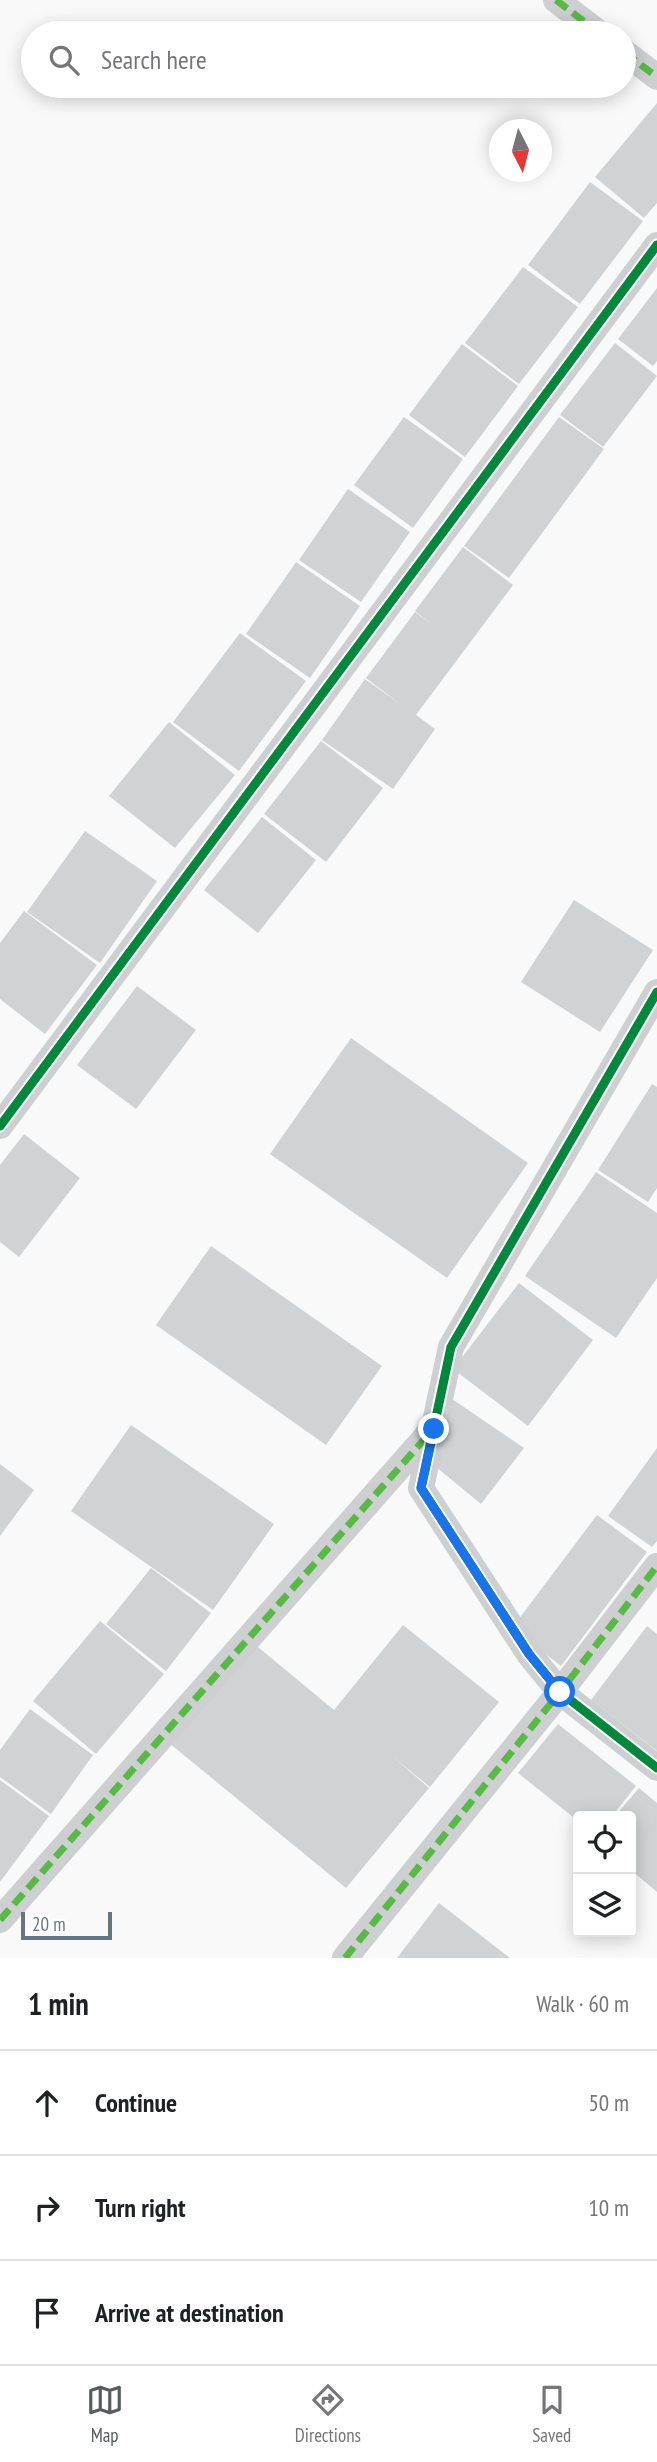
<!DOCTYPE html>
<html lang="en">
<head>
<meta charset="utf-8">
<style>
	body { margin:0; font-family:"PT Sans Narrow",sans-serif; background:#f6f6f6; color:#202124 }
	.controls { position:absolute; right:21px; bottom:21px; display:grid; overflow:hidden; border-radius:7px; box-shadow:0 4px 18px #0003 }
	.controls button { width:63px; height:63px; display:grid; place-items:center; padding:0; border:0; border-bottom:2px solid #e0e0e0; background:#fff; color:#202124; font:35px sans-serif }
	.compass { position:absolute; left:489px; top:119px; width:63px; height:63px; border-radius:50%; background:#fff; box-shadow:0 4px 18px #0003; rotate:174deg }
	.scale { position:absolute; left:21px; bottom:18px; width:91px; box-sizing:border-box; padding-left:7px; border:4px solid #657683; border-top:0; font-size:19px; line-height:24px; white-space:nowrap; color:#657683; -webkit-text-stroke:5px #fff; paint-order:stroke }
	.stop { position:absolute; width:21px; height:21px; margin:-16px; border:5px solid #1a73e8; border-radius:50%; background:#fff }
	.stop.end { background:#1a73e8; border-color:#fff; box-shadow:0 2px 7px #0008 }
	.list { margin:0; padding:0; list-style:none }
	h2 { display:flex; justify-content:space-between; align-items:center; height:91px; margin:0; padding:0 28px; font-size:30px }
	h2 small { font-size:23px; font-weight:400; color:#757577 }
	.list li { display:grid; grid-template-columns:46px 1fr auto; gap:21px; align-items:center; box-sizing:border-box; height:105px; padding:0 28px; border-top:2px solid #e0e0e0 }
	.list b { display:block; font-size:26px; white-space:nowrap }
	.list em { font-size:23px; font-style:normal; color:#757577 }
	.icon { flex:none; width:38px; height:38px; fill:none; stroke:currentColor; stroke-width:2; stroke-linecap:round; stroke-linejoin:round }
	.map { position:relative; flex:none; width:657px; height:1958px; overflow:hidden }
	.search { position:absolute; background:#fff; box-shadow:0 4px 18px #0003; left:21px; right:21px; top:21px; height:77px; display:flex; align-items:center; gap:18px; box-sizing:border-box; padding:0 24px; border-radius:38px; color:#757577; font-size:26px }
	.sheet { height:406px; background:#fff }
	nav { display:flex; justify-content:space-around; align-items:center; box-sizing:border-box; height:98px; border-top:2px solid #e0e0e0; background:#fff; font-size:19px; color:#757577 }
	nav a { display:grid; justify-items:center; gap:4px }
	nav .on { color:#565c61 }
	.map>svg:first-child { display:block }
</style>
</head>
<body>
<div class="map">
<svg width="657" height="1958" viewBox="0 0 657 1958">
	<rect width="100%" height="100%" fill="#f9f9f9"/>
	<path fill="#d0d2d3" d="M657 103V203L644 218 595 177Z
		M590 182 643 221 580 304 528 265Z
		M523 267 578 307 519 384 465 343Z
		M657 288V361L653 366 618 339Z
		M615 343 657 376 603 447 560 415Z
		M462 344 518 386 465 457 409 415Z
		M404 417 463 459 413 528 354 485Z
		M559 417 604 449 509 578 464 546Z
		M348 489 410 532 361 602 299 560Z
		M463 547 513 585 416 715 435 729 393 789 322 740 365 679 400 704 366 678 415 612 431 624 415 611Z
		M296 562 360 606 310 678 246 634Z
		M240 633 306 681 239 771 173 722Z
		M169 722 235 775 175 848 109 796Z
		M321 741 383 788 326 862 264 814Z
		M262 817 316 860 258 933 204 890Z
		M85 831 157 881 100 963 27 912Z
		M574 900 653 950 600 1032 521 982Z
		M24 911 97 965 45 1034 0 999V943Z
		M137 986 196 1030 136 1109 77 1065Z
		M351 1038 528 1163 447 1278 270 1154Z
		M652 1084 657 1087V1188L648 1202 598 1170Z
		M24 1134 80 1178 19 1257 0 1242V1165Z
		M596 1172 657 1213V1278L616 1338 525 1276Z
		M211 1246 382 1366 326 1445 156 1325Z
		M519 1283 593 1340 528 1426 453 1369Z
		M452 1399 524 1448 481 1504 430 1462Z
		M131 1425 274 1524 213 1610 71 1511Z
		M657 1448V1541L652 1547 608 1516Z
		M0 1464 34 1490 0 1536Z
		M597 1515 647 1552 561 1666 512 1628Z
		M151 1568 211 1613 166 1671 106 1624Z
		M100 1621 164 1674 96 1754 33 1701Z
		M403 1625 499 1702 430 1787 392 1756 429 1788 346 1888 169 1743 252 1642 334 1710Z
		M647 1626 657 1634V1751L591 1700Z
		M30 1709 93 1755 51 1814 0 1777V1750Z
		M558 1724 636 1786 612 1816H578V1821L518 1773Z
		M0 1780 49 1816 0 1882Z
		M639 1788 657 1803V1892L631 1870V1816H615Z
		M439 1903 510 1958H397Z"/>
	<g fill="none" stroke-linecap="round" stroke-linejoin="round">
		<path stroke="#cecfd0" stroke-width="26" d="M556 0 599 33
			M624 52 657 77
			M657 992 451 1347 421 1488 529 1654 560 1692 657 1768
			M0 1126 657 245
			M0 1920 432 1430
			M345 1958 560 1692 657 1566"/>
		<path stroke="#58b947" stroke-width="7" stroke-dasharray="14 7" stroke-linecap="butt" d="M556 0 599 33
			M624 52 657 77
			M0 1920 429 1434
			M345 1958 560 1692 657 1566"/>
		<g stroke="#fff" stroke-width="13">
			<path id="cycleway" d="M657 992 451 1347 421 1488 529 1654 560 1692 657 1768
				M0 1126 657 245"/>
		</g>
		<use href="#cycleway" stroke="#00873e" stroke-width="9"/>
	</g>
	<g fill="none" stroke-linecap="round" stroke-linejoin="round">
		<path stroke="#1a73e8" stroke-width="9" d="M434 1429 421 1488 529 1654 560 1692"/>
	</g>
</svg>
<div class="controls">
<button><svg class="icon" aria-label="locate" viewBox="0 0 24 24"><circle cx="12" cy="12" r="6"/><path d="M12 2v4M12 18v4M2 12h4M18 12h4"/></svg></button>
<button><svg class="icon" aria-label="layers" viewBox="0 0 24 24"><path d="M12 4l9 5-9 5-9-5zM3 14l9 5 9-5"/></svg></button>
</div>
<svg class="compass" viewBox="-18 -18 36 36"><path d="M0-13l5 13h-10z" fill="#e53935"/><path d="M0 13l5-13h-10z" fill="#757577"/></svg>
<div class="scale">20 m</div>
<div class="stop" style="left:560px;top:1692px"></div>
<div class="stop end" style="left:434px;top:1429px"></div>
<div class="search"><svg class="icon" aria-label="search" viewBox="0 0 24 24"><circle cx="10" cy="10" r="6"/><path d="M15 15l6 6"/></svg>Search here</div>
</div>
<section class="sheet">
<h2>1 min<small>Walk · 60 m</small></h2>
<ul class="list">
<li><svg class="icon" aria-label="ahead" viewBox="0 0 24 24"><path d="M12 20V5M6 11l6-6 6 6"/></svg><div><b>Continue</b></div><em>50 m</em></li>
<li><svg class="icon" aria-label="right" viewBox="0 0 24 24"><path d="M7 20v-9h11M14 6l5 5-5 5"/></svg><div><b>Turn right</b></div><em>10 m</em></li>
<li><svg class="icon" aria-label="arrive" viewBox="0 0 24 24"><path d="M6 21V4h12l-3 4 3 4H6"/></svg><div><b>Arrive at destination</b></div></li>
</ul>
</section>
<nav>
<a class="on"><svg class="icon" aria-label="map" viewBox="0 0 24 24"><path d="M3 6l6-2 6 2 6-2v14l-6 2-6-2-6 2zM9 4v14M15 6v14"/></svg>Map</a>
<a><svg class="icon" aria-label="directions" viewBox="0 0 24 24"><path d="M12 3l9 9-9 9-9-9zM9 14v-3h6M13 9l2 2-2 2"/></svg>Directions</a>
<a><svg class="icon" aria-label="saved" viewBox="0 0 24 24"><path d="M7 4h10v16l-5-4-5 4z"/></svg>Saved</a>
</nav>
</body>
</html>
